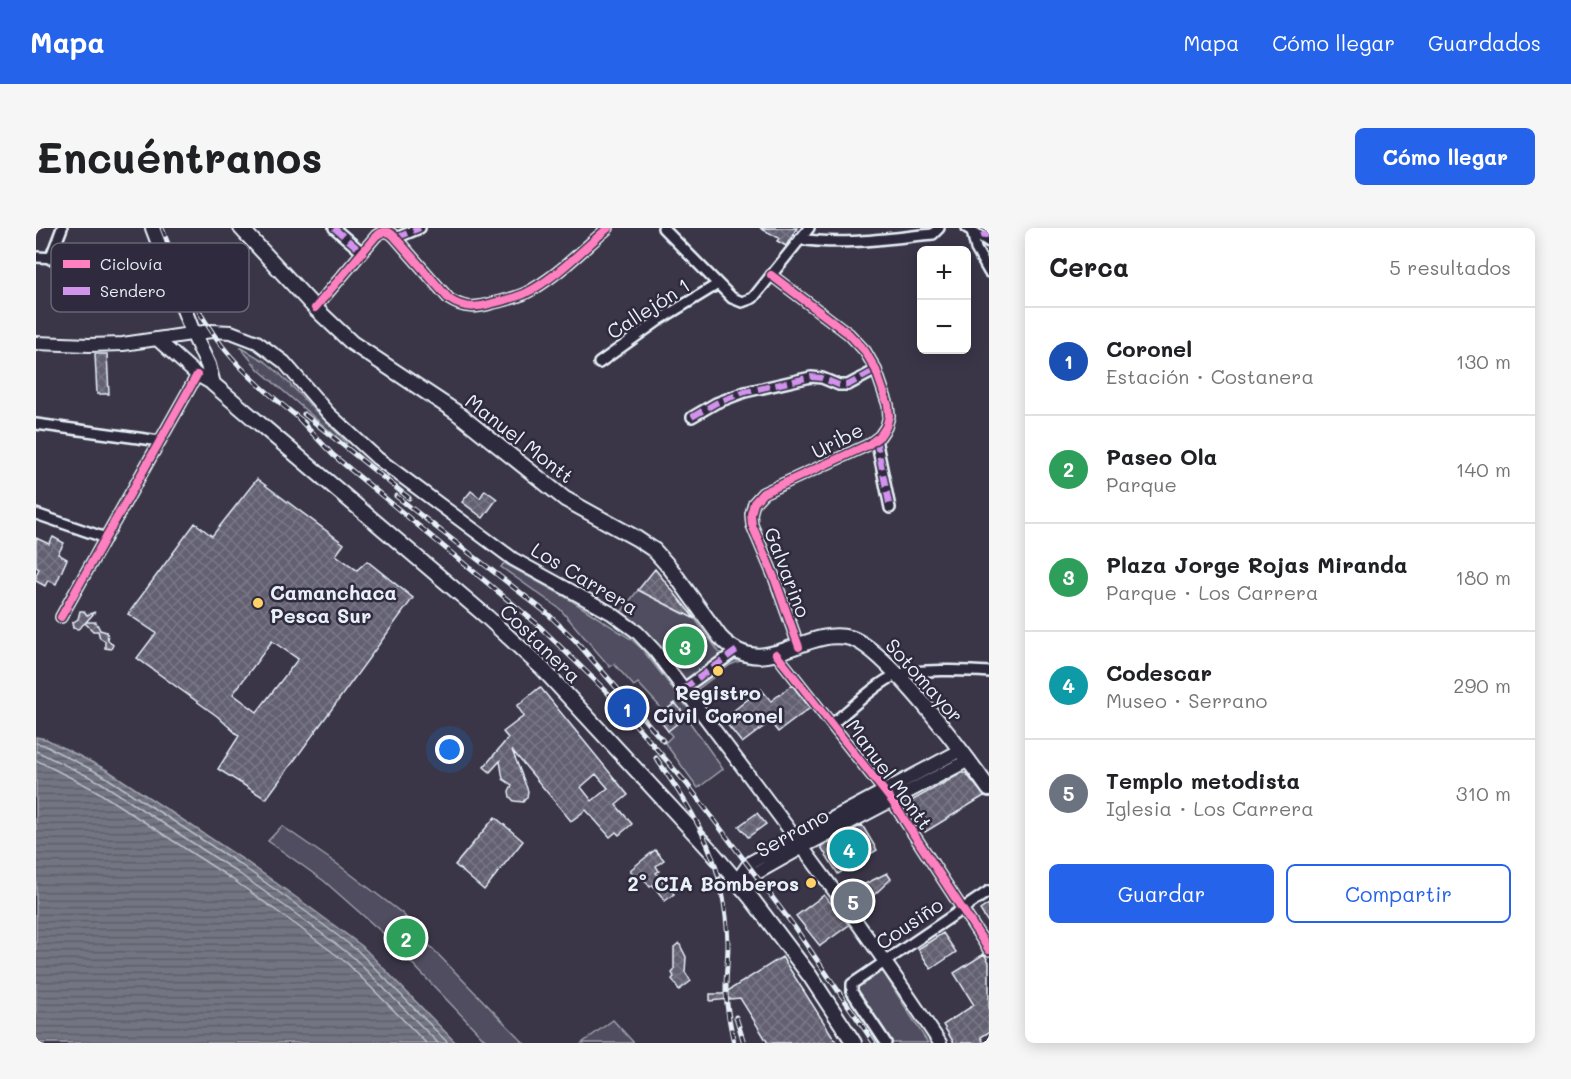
<!DOCTYPE html>
<html lang="es">
<head>
<meta charset="utf-8">
<style>
	body { margin:0; font-family:Mali,sans-serif; background:#f6f6f6; color:#202124 }
	.controls { position:absolute; right:18px; top:18px; display:grid; overflow:hidden; border-radius:9px; box-shadow:0 3px 15px #0003 }
	.controls button { width:54px; height:54px; display:grid; place-items:center; padding:0; border:0; border-bottom:2px solid #e0e0e0; background:#fff; color:#202124; font:30px sans-serif }
	.you { position:absolute; left:414px; top:522px; width:21px; height:21px; margin:-15px; border:4px solid #fff; border-radius:50%; background:#1a73e8; box-shadow:0 0 0 9px #1a73e833 }
	.badge { display:grid; place-items:center; width:39px; height:39px; border-radius:50%; background:#2563eb; color:#fff; font-size:20px; font-weight:700 }
	.pin { position:absolute; translate:-50% -50%; border:3px solid #fff; box-shadow:0 2px 6px #0006 }
	.list { margin:0; padding:0; list-style:none }
	h2 { display:flex; justify-content:space-between; align-items:center; height:78px; margin:0; padding:0 24px; font-size:26px }
	h2 small { font-size:20px; font-weight:400; color:#757577 }
	.list li { display:grid; grid-template-columns:39px 1fr auto; gap:18px; align-items:center; box-sizing:border-box; height:108px; padding:0 24px; border-top:2px solid #e0e0e0 }
	.list b { display:block; font-size:22px; white-space:nowrap }
	.list p { margin:0; font-size:20px; white-space:nowrap; color:#757577 }
	.list em { font-size:20px; font-style:normal; color:#757577 }
	.actions { display:flex; gap:12px; padding:18px 24px }
	.actions a { flex:1; padding:14px 0; border:2px solid #2563eb; border-radius:9px; text-align:center; font-size:21px; color:#2563eb }
	.actions .main { background:#2563eb; color:#fff }
	.map { position:relative; flex:none; width:953px; height:815px; overflow:hidden; border-radius:9px }
	header { display:flex; align-items:center; gap:36px; box-sizing:border-box; height:84px; padding:0 30px; background:#2563eb; color:#fff }
	header strong { font-size:28px }
	nav { display:flex; gap:33px; margin-inline-start:auto; font-size:21px }
	.intro { display:flex; align-items:center; justify-content:space-between; box-sizing:border-box; height:144px; padding:0 36px }
	h1 { margin:0; font-size:42px }
	.button { padding:15px 27px; border-radius:9px; background:#2563eb; color:#fff; font-size:21px; font-weight:700 }
	main { display:flex; gap:36px; padding:0 36px }
	aside { flex:1; background:#fff; border-radius:9px; box-shadow:0 3px 15px #0003 }
	.map>svg:first-child { display:block }
</style>
</head>
<body>
<header>
<strong>Mapa</strong>
<nav><a>Mapa</a><a>Cómo llegar</a><a>Guardados</a></nav>
</header>
<div class="intro"><h1>Encuéntranos</h1><a class="button">Cómo llegar</a></div>
<main>
<div class="map">
<svg width="953" height="815" viewBox="0 0 953 815">
	<defs>
		<pattern id="grass-dots" width="8" height="8" patternUnits="userSpaceOnUse" patternTransform="scale(1.5)"><rect width="8" height="8" fill="#504e5f"/><path d="M2 2h.1M6 6h.1" fill="none" stroke="#696877" stroke-width="1.8" stroke-linecap="round"/></pattern>
		<pattern id="water-rules" width="6" height="5" patternUnits="userSpaceOnUse" patternTransform="scale(1.5)"><rect width="6" height="5" fill="#737482"/><path d="M0 2.5h6" fill="none" stroke="#5f6069"/></pattern>
		<pattern id="building-cross-hatch" width="8" height="8" patternUnits="userSpaceOnUse" patternTransform="scale(1.5)"><rect width="8" height="8" fill="#636171"/><path d="M0 0l8 8M0 8l8-8" fill="none" stroke="#797886"/></pattern>
	</defs>
	<rect width="100%" height="100%" fill="#3a3648"/>
	<filter id="ink" filterUnits="userSpaceOnUse"><feTurbulence type="fractalNoise" baseFrequency=".0167" numOctaves="2"/><feDisplacementMap in="SourceGraphic" scale="12" xChannelSelector="R" yChannelSelector="G"/><feConvolveMatrix kernelMatrix="1 2 1 2 8 2 1 2 1" color-interpolation-filters="sRGB"/></filter>
	<g filter="url(#ink)">
		<path fill="url(#grass-dots)" stroke="#9ca0ac" stroke-width="1.5" d="M204 119 230 134 243 145 311 215 309 216 223 142Z"/>
		<path fill="#504e5f" stroke="#9ca0ac" stroke-width="1.5" d="M468 335 533 371 595 411 606 421 655 484 650 489 687 541 662 560 629 515 636 508 632 503 650 488 639 475 628 483 602 455 598 458 578 436 574 439 524 381 465 339Z
			M602 362 648 386 654 384 683 424 691 430 704 433 694 437 654 467 582 388Z
			M246 598 304 638 367 686 391 715 488 815H452L348 706 288 653 232 613Z
			M847 744 849 747 892 815H848L820 764 819 760 841 745Z
			M577 792 598 815H546Z"/>
		<path fill="url(#water-rules)" stroke="#a2a6b1" stroke-width="1.5" d="M0 509 10 511 71 542 208 632 272 678 326 718 420 815H0Z"/>
		<g fill="none" stroke-linecap="round" stroke-linejoin="round">
			<path stroke="#b9bfc9" stroke-width="1.5" d="M0 515 8 517 68 548 205 637 269 683 322 723 412 815
				M0 523 64 554 201 644 264 689 317 729 402 815
				M0 532 59 562 196 651 259 696 311 735 390 815"/>
		</g>
		<path fill="url(#building-cross-hatch)" stroke="#e8f1f8" stroke-width="1.5" fill-rule="evenodd" d="M724 0H761L750 18 741 13 743 10Z
			M59 126H71L73 166H61Z
			M221 251 308 316 300 327 321 342 331 333 377 370 230 571 182 541 203 508 181 488 101 430 120 405 92 386 159 295 176 308ZM236 413 262 431 221 484 197 466Z
			M449 262 461 271 447 290 426 274 435 263 444 270Z
			M17 309 28 315 22 326 31 331 20 356 12 352 9 358 0 353V347L3 341 0 339V310L13 316Z
			M619 341 659 391 602 362Z
			M44 383H48L51 387 59 384 50 394H60L64 402 71 404 72 412 77 417 75 421 69 420V413L64 410 62 403H57L49 395 42 401 37 400 36 395 42 391Z
			M756 457 774 480 742 504 734 494 706 515 687 491 725 461 735 473Z
			M504 459 592 567 580 577 596 596 583 607 580 604 574 609 550 582 535 593 476 522 492 563 491 569 487 574 478 573 474 569 473 563 476 557 467 551 464 533 454 544 448 539 472 510 467 504 488 488 481 478ZM560 546 572 560 556 573 545 559Z
			M639 475 650 488 632 503 625 494 632 488 628 484Z
			M926 545H930L948 568 889 604 872 579 875 573Z
			M721 585 730 596 712 609 703 598Z
			M459 589 487 613 448 662 419 637Z
			M826 597 841 622 802 646 785 619Z
			M619 622 628 632 620 638 623 643 620 645 638 666 629 673 617 657 614 659 606 649 602 652 594 642Z
			M851 645 855 651 826 678 817 673 815 663Z
			M788 667 813 697 784 718 760 688Z
			M953 676V696L944 682Z
			M907 705 920 724 895 741 882 721Z
			M643 715 650 729 649 744 655 753 643 762 636 751 638 749 636 745 638 743V719Z
			M948 726 953 734V804L945 809 948 815H918L907 797 938 777 918 745Z
			M746 729 801 815H732L704 770 674 773V766H687Z"/>
		<g fill="none" stroke-linecap="round" stroke-linejoin="round">
			<g stroke="#e8f1f8" stroke-width="14">
				<path id="street" d="M298 0 326 24
					M627 0 696 70 706 74 717 70 773 0
					M931 0 936 3 940 21 953 44
					M936 3 953 14
					M360 10 384 0
					M764 11C808 18 854 10 897 6L903 0
					M0 29 130 35
					M14 31 26 0
					M735 47 813 106 829 123 840 142 852 177 853 188 850 199 844 208 832 217 727 265 718 275 715 286 716 297 738 349 763 419
					M279 80 340 8C346 3 352 2 358 8L413 71C428 81 440 80 457 75 467 73 478 70 488 66 519 51 546 22 572 0
					M563 135 623 92 682 56
					M656 189 680 175 709 164 775 149 786 150 803 157H812L840 142
					M0 196 124 213
					M840 211 854 280
					M0 286 70 310
					M25 389 161 147
					M740 426 856 573 953 722
					M647 461 701 422
					M796 496C812 483 842 454 860 447 880 441 931 442 953 444
					M850 815 816 764V756L953 663"/>
			</g>
			<g stroke="#e8f1f8" stroke-width="16">
				<path id="secondary" d="M122 112 161 147 177 156
					M0 115 53 117 87 116 175 103 195 104 221 114 248 134 293 186 341 230 477 331 575 385 601 404 619 423C716 552 815 680 904 815
					M701 653 719 646 767 619 933 532
					M701 653 712 637 717 633 925 522"/>
			</g>
			<g stroke="#e8f1f8" stroke-width="18">
				<path id="primary" d="M117 0 157 105 172 137 177 156 451 389 506 440 676 624 715 670 774 748 818 815
					M205 0 279 80 316 115 420 184 529 271 600 310 618 322 635 341 684 409C728 456 767 398 814 410 849 419 930 528 953 561"/>
			</g>
			<use href="#street" stroke="#2f2a3d" stroke-width="9"/>
			<use href="#secondary" stroke="#2f2a3d" stroke-width="12"/>
			<use href="#primary" stroke="#2f2a3d" stroke-width="14"/>
			<g stroke="#e8f1f8" stroke-width="5">
				<path id="rail" d="M126 0C142 43 159 83 187 119 210 148 240 172 269 195
					M268 186 373 270
					M263 191 297 227 501 396 571 464 651 556 757 697 838 815
					M360 268 512 386 539 412 627 513
					M620 530C664 593 689 636 692 715 692 730 690 745 690 761 690 779 694 797 698 815
					M700 789 708 815"/>
			</g>
			<use href="#rail" stroke="#2f2a3d" stroke-width="3" stroke-dasharray="9" stroke-linecap="butt"/>
			<path stroke="#d193ec" stroke-width="6" stroke-dasharray="12 6" stroke-linecap="butt" d="M298 0 326 24
				M945 8 953 6
				M360 10 384 0
				M656 189 680 175 709 164 775 149 786 150 803 157H812L840 142
				M840 211 854 280
				M647 461 701 422"/>
			<g stroke="#2f2a3d" stroke-width="11">
				<path id="cycleway" d="M735 47 813 106 829 123 840 142 852 177 853 188 850 199 844 208 832 217 727 265 718 275 715 286 716 297 738 349 763 419
					M279 80 340 8C346 3 352 2 358 8L413 71C428 81 440 80 457 75 467 73 478 70 488 66 519 51 546 22 572 0
					M25 389 161 147
					M740 426 856 573 953 722"/>
			</g>
			<use href="#cycleway" stroke="#ff80c0" stroke-width="8"/>
		</g>
	</g>
	<g fill="#ffd166" stroke="#2f2a3d" stroke-width="2">
		<circle cx="222" cy="375" r="6"/>
		<circle cx="682" cy="443" r="6"/>
		<circle cx="775" cy="655" r="6"/>
	</g>
	<g text-anchor="middle" dominant-baseline="central" stroke-width="5" stroke-linejoin="round" paint-order="stroke">
		<g font-size="20" fill="#e8f1f8" stroke="#2f2a3d">
			<text transform="translate(612 80) rotate(-33)">Callejón 1</text>
			<text transform="translate(484 210) rotate(38)">Manuel Montt</text>
			<text transform="translate(801 212) rotate(-27)">Uribe</text>
			<text transform="translate(752 344) rotate(69)">Galvarino</text>
			<text transform="translate(549 350) rotate(31)">Los Carrera</text>
			<text transform="translate(505 415) rotate(44)">Costanera</text>
			<text transform="translate(889 452) rotate(48)">Sotomayor</text>
			<text transform="translate(854 546) rotate(54)">Manuel Montt</text>
			<text transform="translate(756 604) rotate(-29)">Serrano</text>
			<text transform="translate(873 695) rotate(-34)">Cousiño</text>
		</g>
		<g font-size="20" font-weight="bold" fill="#e8f1f8" stroke="#2f2a3d" text-anchor="start">
			<text x="234" y="364">Camanchaca<tspan x="234" dy="23">Pesca Sur</tspan></text>
			<text x="682" y="464" text-anchor="middle">Registro<tspan x="682" dy="23">Civil Coronel</tspan></text>
			<text x="763" y="655" text-anchor="end">2° CIA Bomberos</text>
		</g>
	</g>
	<rect x="15" y="15" width="198" height="69" rx="9" fill="#2f2a3d" stroke="#666675" stroke-width="1.5"/>
	<rect x="27" y="32" width="27" height="8" fill="#ff80c0"/>
	<rect x="27" y="59" width="27" height="8" fill="#d193ec"/>
	<g font-size="16" fill="#e8f1f8">
		<text x="64" y="42">Ciclovía</text>
		<text x="64" y="69">Sendero</text>
	</g>
</svg>
<div class="controls">
<button>+</button>
<button>−</button>
</div>
<div class="you"></div>
<div class="pin badge" style="left:591px;top:480px;background:#1a4fb4">1</div>
<div class="pin badge" style="left:370px;top:710px;background:#2e9e5b">2</div>
<div class="pin badge" style="left:649px;top:418px;background:#2e9e5b">3</div>
<div class="pin badge" style="left:813px;top:621px;background:#0f9aa8">4</div>
<div class="pin badge" style="left:817px;top:673px;background:#6b7280">5</div>
</div>
<aside>
<h2>Cerca<small>5 resultados</small></h2>
<ul class="list">
<li><span class="badge" style="background:#1a4fb4">1</span><div><b>Coronel</b><p>Estación · Costanera</p></div><em>130 m</em></li>
<li><span class="badge" style="background:#2e9e5b">2</span><div><b>Paseo Ola</b><p>Parque</p></div><em>140 m</em></li>
<li><span class="badge" style="background:#2e9e5b">3</span><div><b>Plaza Jorge Rojas Miranda</b><p>Parque · Los Carrera</p></div><em>180 m</em></li>
<li><span class="badge" style="background:#0f9aa8">4</span><div><b>Codescar</b><p>Museo · Serrano</p></div><em>290 m</em></li>
<li><span class="badge" style="background:#6b7280">5</span><div><b>Templo metodista</b><p>Iglesia · Los Carrera</p></div><em>310 m</em></li>
</ul>
<div class="actions"><a class="main">Guardar</a><a>Compartir</a></div>
</aside>
</main>
</body>
</html>
